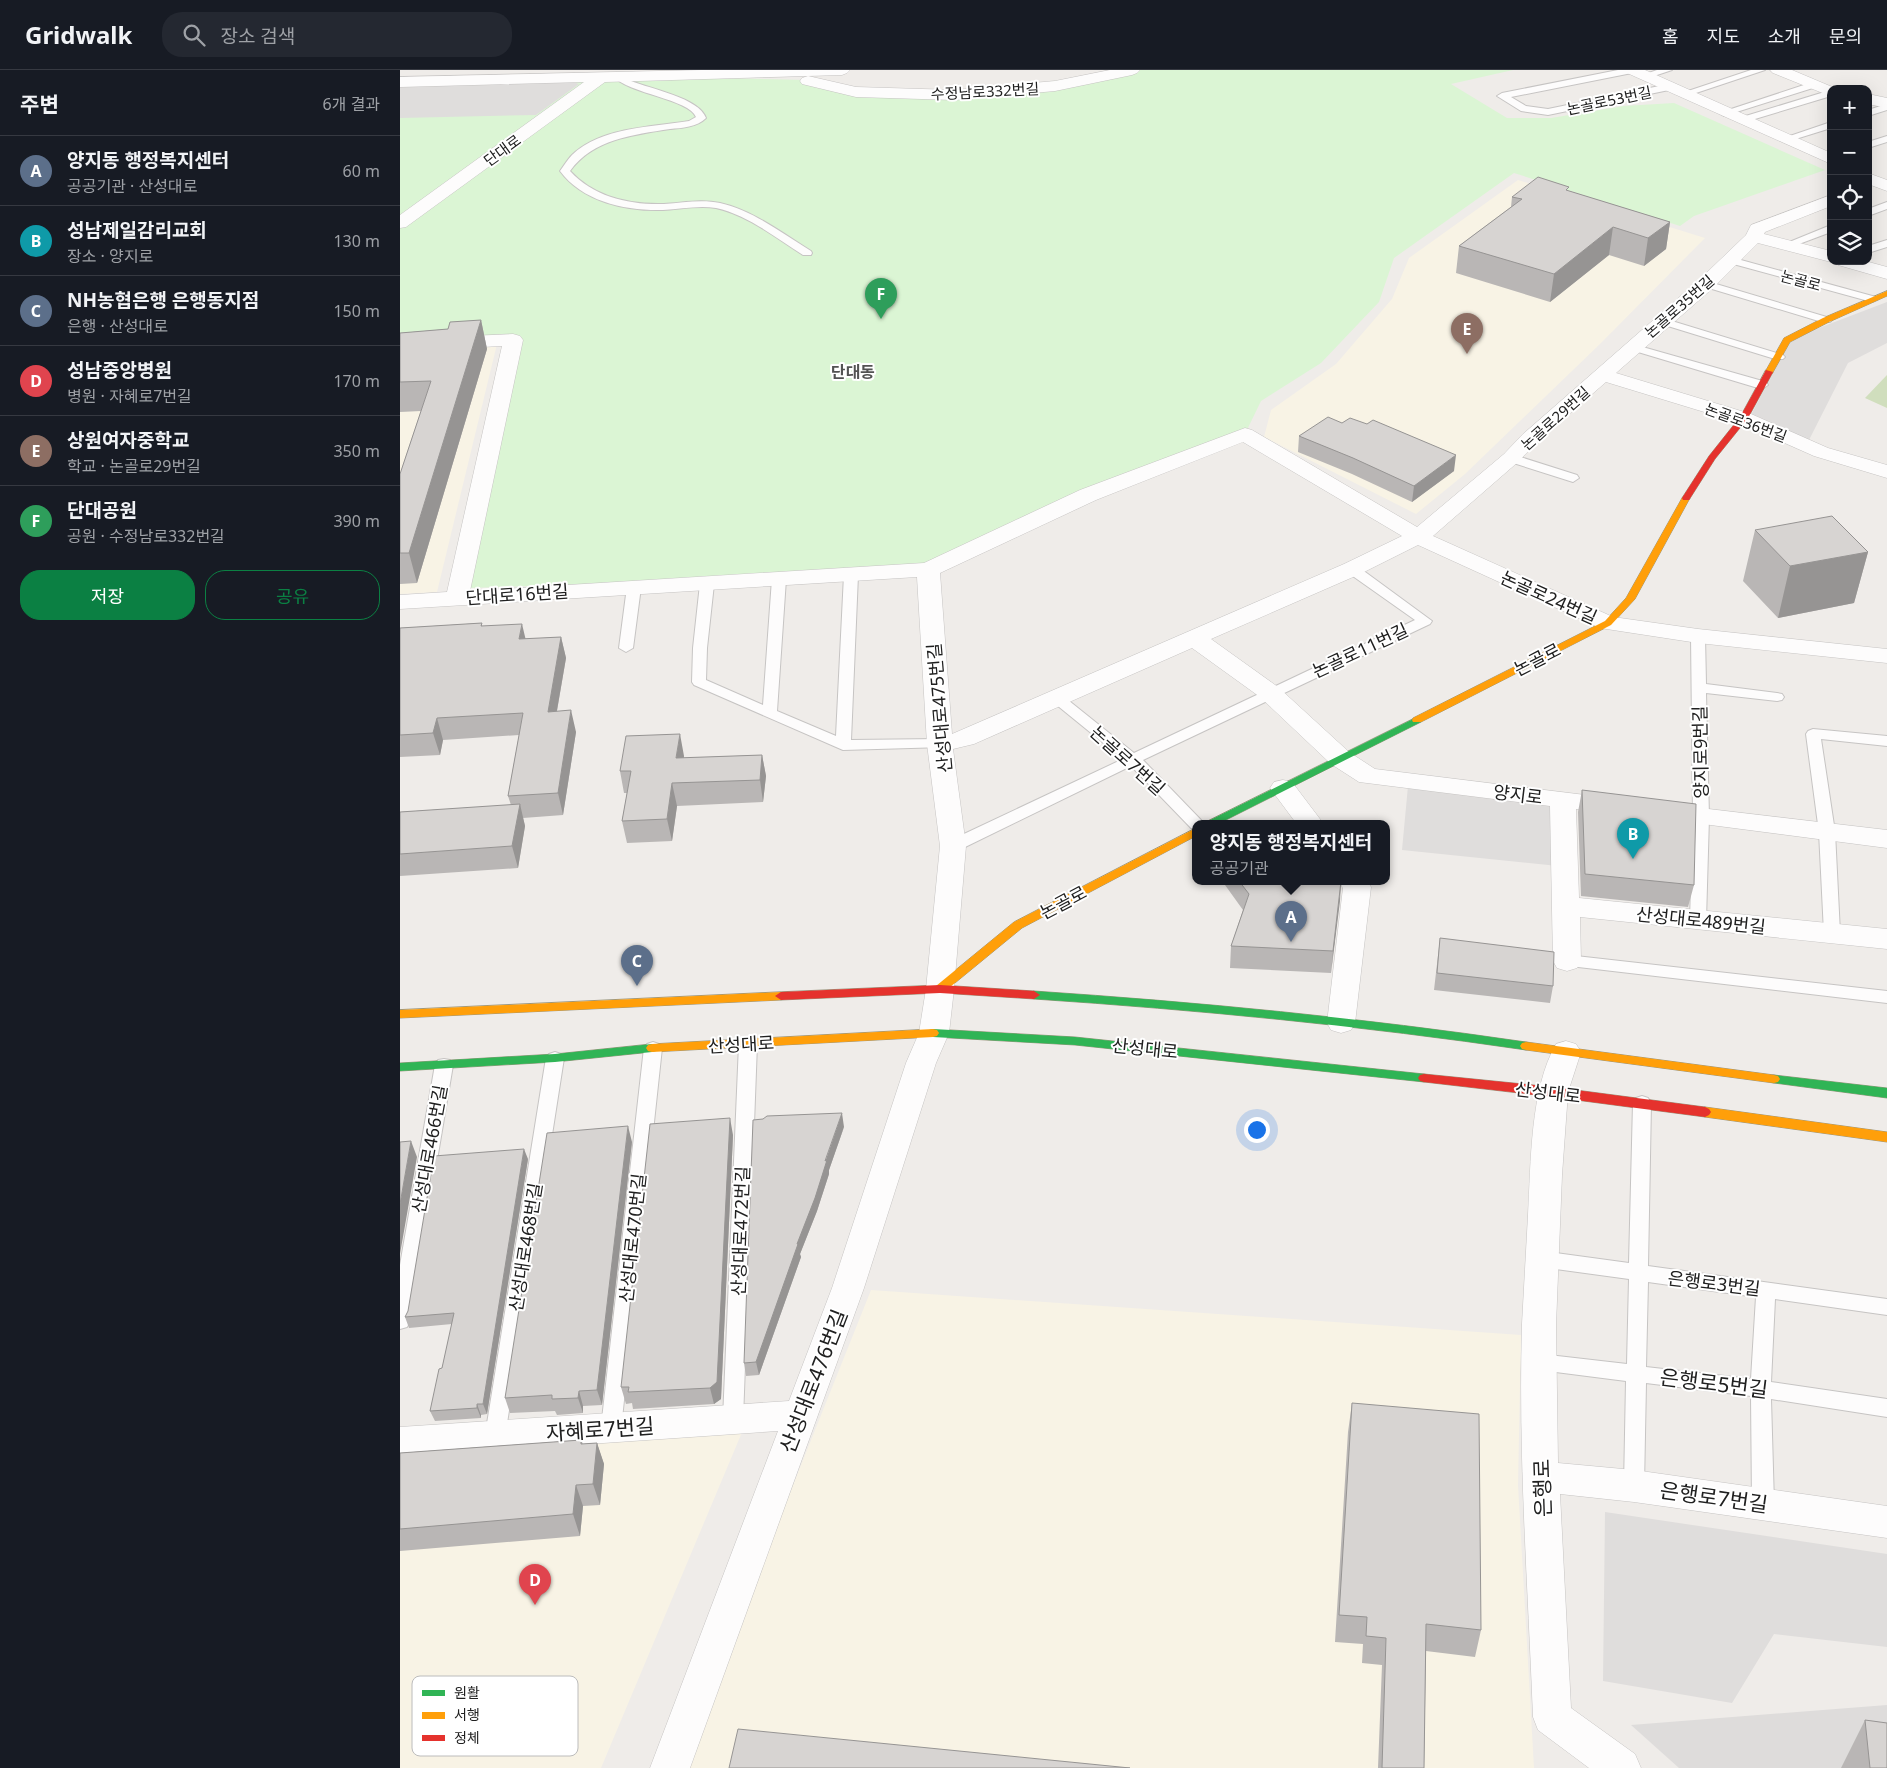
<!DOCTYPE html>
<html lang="ko">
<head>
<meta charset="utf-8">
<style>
	body { margin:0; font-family:"Noto Sans","Noto Sans KR",sans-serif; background:#242831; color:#f1f3f6 }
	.controls { position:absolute; right:15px; top:15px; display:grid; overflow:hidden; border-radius:10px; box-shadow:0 5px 20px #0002 }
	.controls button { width:45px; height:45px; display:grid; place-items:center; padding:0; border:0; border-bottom:1px solid #363941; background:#171b24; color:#f1f3f6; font:25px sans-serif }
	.you { position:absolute; left:856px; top:1059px; width:18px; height:18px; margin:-12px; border:4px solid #fff; border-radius:50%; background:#1a73e8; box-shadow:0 0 0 8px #1a73e833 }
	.badge { display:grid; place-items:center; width:32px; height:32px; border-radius:50%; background:#0b8043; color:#fff; font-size:16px; font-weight:700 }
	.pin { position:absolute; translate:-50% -41px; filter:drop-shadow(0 1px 2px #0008) }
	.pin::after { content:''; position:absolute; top:26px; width:18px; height:15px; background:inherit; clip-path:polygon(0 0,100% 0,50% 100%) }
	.popup { position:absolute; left:792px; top:750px; width:198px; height:65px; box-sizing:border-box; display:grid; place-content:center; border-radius:10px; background:#171b24; filter:drop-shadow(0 1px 4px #0005); font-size:16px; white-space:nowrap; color:#9ea1a6 }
	.popup b { font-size:19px; color:#f1f3f6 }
	.popup::after { content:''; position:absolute; left:50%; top:100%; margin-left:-10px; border:10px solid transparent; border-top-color:#171b24 }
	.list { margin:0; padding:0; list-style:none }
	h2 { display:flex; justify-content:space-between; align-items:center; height:65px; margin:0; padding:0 20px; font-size:21px }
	h2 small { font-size:16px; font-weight:400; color:#9ea1a6 }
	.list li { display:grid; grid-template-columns:32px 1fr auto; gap:15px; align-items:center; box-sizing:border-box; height:70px; padding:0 20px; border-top:1px solid #363941 }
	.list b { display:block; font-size:19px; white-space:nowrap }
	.list p { margin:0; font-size:16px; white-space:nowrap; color:#9ea1a6 }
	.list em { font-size:16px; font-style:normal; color:#9ea1a6 }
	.actions { display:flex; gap:10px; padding:15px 20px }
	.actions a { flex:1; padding:11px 0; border:1px solid #0b8043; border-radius:20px; text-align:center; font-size:18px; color:#0b8043 }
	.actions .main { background:#0b8043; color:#fff }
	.icon { flex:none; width:28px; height:28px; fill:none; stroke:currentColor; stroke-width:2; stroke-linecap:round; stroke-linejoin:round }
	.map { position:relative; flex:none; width:1487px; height:1698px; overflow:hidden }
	header { display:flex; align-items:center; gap:30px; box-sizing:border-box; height:70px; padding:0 25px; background:#171b24; border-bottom:1px solid #363941 }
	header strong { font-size:24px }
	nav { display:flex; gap:28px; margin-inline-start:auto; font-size:18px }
	.search { width:350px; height:45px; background:#242831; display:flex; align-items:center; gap:12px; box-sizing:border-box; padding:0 18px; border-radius:20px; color:#9ea1a6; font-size:19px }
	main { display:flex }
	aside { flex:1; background:#171b24 }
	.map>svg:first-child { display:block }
</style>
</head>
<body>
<header>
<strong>Gridwalk</strong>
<div class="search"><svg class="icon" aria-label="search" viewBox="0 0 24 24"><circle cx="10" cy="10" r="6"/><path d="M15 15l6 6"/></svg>장소 검색</div>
<nav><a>홈</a><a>지도</a><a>소개</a><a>문의</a></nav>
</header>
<main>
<aside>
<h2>주변<small>6개 결과</small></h2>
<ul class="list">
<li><span class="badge" style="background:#5c6f8a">A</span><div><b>양지동 행정복지센터</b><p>공공기관 · 산성대로</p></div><em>60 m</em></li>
<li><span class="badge" style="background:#0f9aa8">B</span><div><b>성남제일감리교회</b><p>장소 · 양지로</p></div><em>130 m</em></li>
<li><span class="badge" style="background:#5c6f8a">C</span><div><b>NH농협은행 은행동지점</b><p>은행 · 산성대로</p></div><em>150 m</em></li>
<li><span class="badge" style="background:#e0444e">D</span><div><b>성남중앙병원</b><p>병원 · 자혜로7번길</p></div><em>170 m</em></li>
<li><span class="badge" style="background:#8d6e63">E</span><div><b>상원여자중학교</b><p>학교 · 논골로29번길</p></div><em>350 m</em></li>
<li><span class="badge" style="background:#2e9e5b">F</span><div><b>단대공원</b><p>공원 · 수정남로332번길</p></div><em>390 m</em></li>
</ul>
<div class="actions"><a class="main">저장</a><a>공유</a></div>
</aside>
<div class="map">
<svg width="1487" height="1698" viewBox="0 0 1487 1698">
	<rect width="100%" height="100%" fill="#efece9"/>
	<path fill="#dedcdb" d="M1487 1635V1698H1279L1231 1655Z"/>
	<path fill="#f8f3e5" d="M1118 110 1305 168 1200 274 1065 404 1016 444 864 367 871 340 936 294 992 229 1009 188Z
		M97 274 37 522 0 524V278Z
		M471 1220 1121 1265 1118 1415 1134 1698H280Z
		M348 1348 201 1698H0V1372Z"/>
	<path fill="#d0debd" d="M1487 305V338L1465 328Z"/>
	<path fill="#dbf5d4" d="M732 0H1113L1051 14 1107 48H1151L1224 36 1274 33 1425 100 1294 146 1280 156 1114 103 994 188 979 232 921 293 861 331 845 364 528 500 395 508 68 518 121 267 0 273V12L218 6 405 10 416 18 456 22 555 25Z"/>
	<path fill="#dfdddc" d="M170 11 179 14 136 45 0 48V15Z
		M1487 232V273L1448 293 1409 370 1351 345 1390 269Z
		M1008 716 1159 731 1158 796 1002 780Z
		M1205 1442 1487 1484V1577L1374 1564 1332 1633 1203 1611Z"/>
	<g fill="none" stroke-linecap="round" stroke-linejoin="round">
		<g stroke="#c6c4c3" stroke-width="2">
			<path id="lane" d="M1218 0H1237L1232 3 1111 27 1126 36 1148 39 1269 14 1274 17 1269 20 1148 45 1121 41 1097 26 1102 23Z
				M1257 0H1272L1245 9 1240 6Z
				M1351 0H1365L1287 26H1281L1279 24Z
				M218 3C223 5 226 9 231 11 251 19 299 28 306 48 297 57 282 58 270 59 233 65 193 69 170 101 194 127 229 135 264 134 283 133 301 129 320 133 354 141 382 163 411 181L412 183 411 185H403C376 168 348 145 316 138 299 135 281 139 263 140 226 141 183 132 160 101 164 96 167 90 172 85 201 57 252 57 289 51L296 47C289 29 229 24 213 6Z
				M1413 12 1418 15 1416 17 1327 45 1324 46 1319 43Z
				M1431 20V26L1345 52 1342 53 1337 50 1339 48Z
				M1487 34V40L1468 46V40Z
				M1431 52V58L1386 72 1381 69Z
				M1487 66V72L1468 78V72Z
				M1487 132V139L1468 146V139Z
				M1431 155V162L1391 177H1383L1382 175Z
				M1487 170V177L1468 183V176Z
				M1330 187 1476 227 1478 229 1472 232 1326 192 1325 190Z
				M1306 211 1430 248 1432 250 1430 252H1422L1302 216 1301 214 1302 212Z
				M1262 248 1383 285 1385 287 1383 289H1375L1258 253 1256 251Z
				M1232 274 1366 312 1368 315 1362 319 1358 318 1228 279 1226 277 1228 275Z
				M1111 384 1177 405 1179 408 1173 412 1107 391 1105 388Z
				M952 495 957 496 1032 551 1030 554 743 690 801 750 803 753H796V759L791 758 731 696 559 780 553 781 547 780 545 776 547 772 723 689 653 632 651 629 653 626H663L734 683 1015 550 947 502 945 499 947 496Z
				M451 501 458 505 451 670 540 669 545 671 547 674 545 677 443 680 294 615 292 612 293 578 300 514 307 510 314 514 307 578 306 610 363 635 372 509 379 505 384 506 386 509 377 641 436 666 444 505Z
				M234 513 241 517 233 578 226 582 219 578 227 517Z
				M1298 562 1305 566 1306 614 1377 623 1382 624 1384 627 1382 630 1377 631 1306 623 1309 747 1306 850 1304 854 1298 856 1292 854 1290 850 1293 747 1291 566Z
				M1413 659 1487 666V676L1421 669 1435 762 1440 863 1438 867 1432 869 1426 867 1424 863 1419 762 1406 664 1408 661Z
				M1167 885 1487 921V933L1161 895 1159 891 1161 887Z
				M348 968 354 970 357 974 343 1349 340 1355 333 1358 326 1355 323 1349 339 974 342 970Z
				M253 972 259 974 262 978 221 1358 218 1364 211 1367 204 1364 201 1358 244 978 247 974Z
				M155 982 161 984 164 988 105 1366 102 1372 95 1375 88 1372 85 1366 146 988 149 984Z
				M44 989 50 990 53 995 10 1251 7 1257 0 1259V1195L35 995 38 990Z
				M1242 1026 1248 1028 1251 1033 1248 1196 1487 1229V1245L1375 1229 1371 1312 1487 1329V1347L1371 1329 1374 1434 1370 1441 1363 1443 1356 1441 1352 1434 1351 1326 1246 1313 1244 1416 1241 1423 1234 1425 1227 1423 1224 1416 1226 1311 1140 1300 1133 1298 1130 1292 1133 1286 1140 1284 1227 1294 1229 1209 1141 1197 1134 1194 1131 1189 1134 1184 1141 1181 1229 1193 1233 1033 1236 1028ZM1248 1212 1356 1227 1351 1309 1246 1297Z"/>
		</g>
		<g stroke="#c6c4c3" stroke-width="1">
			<path id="street" d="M302 0H450L447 3 442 5 205 12 6 157 0 158V145L184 12 0 17V7Z
				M710 0H740L737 3 732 5 655 21 555 30 456 27 402 14 400 11 402 8 408 6 456 17 555 20 655 11Z
				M1224 0H1245L1431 83V94L1227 3Z
				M1370 0H1392L1437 19H1431V26L1425 24 1373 3Z
				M1468 24 1487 28V38L1468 34Z
				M1468 103 1487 110V121L1468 114Z
				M1431 125V136L1365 162 1364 164 1431 181V191H1465L1487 197V209L1438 195 1435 191 1431 192 1358 173 1313 218 1216 303 1351 344 1428 378 1487 395V408L1414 386 1337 352 1206 312 1137 372 1118 392 1033 466 1213 547 1298 559 1487 579V593L1298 573 1200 558 1018 475 960 504 811 569 878 617 949 682 975 699 1226 730 1230 736 1226 742 1217 744 1176 739 1179 828 1487 859V879L1180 847 1181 891 1177 898 1167 901 1157 898 1153 891 1150 736 959 712 931 694 860 627 792 578 574 674 553 679 566 776 554 919 549 963 536 993 464 1218 290 1698H250L378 1361 0 1387V1357L389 1331 432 1218 506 993 519 963 526 919 540 776 527 674 517 507 0 539V525L47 522 102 276 0 281V269L113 264 120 266 123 270 70 521 524 493 680 420 845 358 852 360 1017 457 1104 384 1123 364 1299 210 1346 165 1351 155ZM843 372 1002 466 944 494 552 664 540 503 696 430Z
				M883 710 892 712 923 753H896L870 718 874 712Z
				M1258 733 1487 760V778L1249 747 1245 741 1249 735Z
				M939 811H967L971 817 955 953 951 960 941 963 931 960 927 953 943 818Z
				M1166 971 1176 974 1181 982 1168 1022 1162 1105 1156 1255 1158 1393 1234 1400 1487 1436V1468L1234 1432 1160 1424 1171 1638 1235 1684 1241 1698H1189L1138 1660 1133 1647C1128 1516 1118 1385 1122 1254 1124 1218 1126 1181 1128 1145 1131 1093 1130 1019 1156 974Z"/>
		</g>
		<g stroke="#9b977f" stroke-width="1">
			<path id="fast" d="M1017 647 1021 648 1022 650 1021 652 820 753H807L808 751Z
				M634 921C799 932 963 948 1126 972L1130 973 1132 976 1130 979 1126 980C963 956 799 940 634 929L628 925Z
				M533 959 675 967 1024 1004 1028 1005 1030 1008 1028 1011 1024 1012 675 975 533 967 529 966 527 963 529 960Z
				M252 974 256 975 258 978 256 981 252 982 155 992 0 1001V993L155 984Z
				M1374 1005 1487 1018V1028L1374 1013 1370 1012 1368 1009 1370 1006Z"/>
		</g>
		<g stroke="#9b977f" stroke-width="1">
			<path id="slow" d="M1487 221V226L1429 252 1390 272 1372 304 1365 302 1384 268 1423 248Z
				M1286 425 1290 428 1235 529 1211 555 1021 652H1013L1012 650 1013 648 1205 551 1226 528 1282 428Z
				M796 758V766L622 858 544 922H536L534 919 536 916 614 852Z
				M381 922 387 926 381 930 0 948V940Z
				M533 959 537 960 539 963 537 966 533 967 252 982 248 981 246 978 248 975 252 974Z
				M1126 972 1374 1005 1378 1006 1380 1009 1378 1012 1374 1013 1126 980 1122 979 1120 976 1122 973Z
				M1305 1037 1487 1062V1072L1305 1047 1301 1045 1299 1042 1301 1039Z"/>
		</g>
		<g stroke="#9b977f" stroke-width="1">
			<path id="jam" d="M1366 300 1373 302 1348 348 1315 389 1289 430H1283L1282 428 1309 386 1340 347Z
				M540 915 634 921 640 925 634 929 540 923 381 930 375 926 381 922Z
				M1024 1004 1153 1017 1305 1037 1309 1039 1311 1042 1309 1045 1305 1047 1153 1027 1024 1012 1020 1011 1018 1008 1020 1005Z"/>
		</g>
		<use href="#lane" fill="#fdfcfc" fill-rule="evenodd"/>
		<use href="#street" fill="#fdfcfc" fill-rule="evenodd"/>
		<use href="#fast" fill="#30b455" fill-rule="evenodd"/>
		<use href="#slow" fill="#ff9f0a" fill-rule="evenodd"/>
		<use href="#jam" fill="#e5322d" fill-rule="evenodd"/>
	</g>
	<path fill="#b9b6b5" d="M1169 121 1270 152 1266 179 1244 196 1209 185 1150 232 1056 203 1059 176 1111 137 1112 127Z
		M81 250 87 279 17 513 0 514V404L21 341 0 342V263L48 259Z
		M899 366 1054 401 1012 432 952 404 898 382Z
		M1355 460 1468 482 1454 533 1378 548 1343 511Z
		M82 553V556L126 569 161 567 166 588 157 641 176 662 163 745 123 748 125 756 118 798 0 806V742L111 735 108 726 119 665 43 670 40 685 0 687V558Z
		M362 685 366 706 363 732 277 736 272 771 227 773 222 751 227 723H224L220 701 284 686V688Z
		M1182 720 1294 815 1288 837 1181 826 1178 742Z
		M825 811H941L931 903 830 898 831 876 843 840 825 815Z
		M1040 868 1153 916 1150 933 1034 920Z
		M444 1057 429 1100V1104L417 1141 400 1184 401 1187 359 1305 346 1306 344 1293Z
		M333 1065 321 1329 314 1334 233 1339 232 1333 226 1334 221 1317Z
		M232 1072 202 1335 183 1336V1343L157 1345 155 1341 110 1343 105 1328Z
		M128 1089 87 1344 81 1345V1348L35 1351 30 1341 42 1298 52 1254 9 1258 5 1247Z
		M952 1333 1081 1560 1075 1587 1026 1581 1024 1698H978L982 1595 962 1593 963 1574 935 1572 948 1362Z
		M181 1370 183 1374 197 1373 204 1394 200 1435 183 1436 180 1466 0 1481V1383Z
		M1465 1650 1487 1698H1441Z"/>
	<path fill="#969493" d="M1270 152 1266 179 1244 196 1248 168Z
		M1213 157 1209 185 1150 232 1154 204Z
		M81 250 87 279 17 513 9 483Z
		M1056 385 1054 401 1012 432 1014 416Z
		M1468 482 1454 533 1378 548 1390 496Z
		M122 554 127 575 119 569Z
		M161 567 166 588 153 663 148 642Z
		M171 640 176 662 163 745 158 723Z
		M37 648 43 670 40 685 33 663Z
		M280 664 284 686 280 710 276 688Z
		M362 685 366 706 363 732 360 710Z
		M272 713 277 736 272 771 267 749Z
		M120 734 125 756 118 798 112 776Z
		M941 811 940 831 931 903 933 881Z
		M442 1043 444 1057 429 1100V1104L417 1141 400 1184 401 1187 359 1305 356 1292Z
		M330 1048 333 1065 321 1329 314 1334 310 1318Z
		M228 1056 232 1072 202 1335 197 1320Z
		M11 1071 17 1087 0 1184V1134Z
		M124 1079 128 1089 87 1344 83 1334Z
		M179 1321 183 1336V1343L178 1328Z
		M77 1334 81 1345V1348L77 1338Z
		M197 1373 204 1394 200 1435 193 1414Z
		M176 1415 183 1436 180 1466 173 1444Z"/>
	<path fill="#d7d4d2" stroke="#969493" d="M1138 107 1169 117 1166 120 1270 152 1248 168 1213 157 1154 204 1059 176 1122 129 1112 127Z
		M81 250 9 483H0V404L31 311 0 312V263L48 259 50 252Z
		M928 347 942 353 950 348 967 354 973 350 1056 385 1014 416 953 388 899 366Z
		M1432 446 1468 482 1390 496 1355 460Z
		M82 553 81 556 122 554 119 569 161 567 148 642 171 640 158 723 108 726 123 643 37 648 33 663 0 665V558Z
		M280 664 276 688 362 685 360 710 272 713 267 749 222 751 231 701H220L226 666Z
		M1182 720 1296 734 1294 815 1185 804Z
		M120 734 112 776 0 784V742Z
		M839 811H941L933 881 831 876 849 824Z
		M1040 868 1154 882 1153 916 1037 903Z
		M442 1043 425 1091 427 1090 415 1128 397 1174H398L356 1292 344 1293 353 1050 363 1049 367 1046Z
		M330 1048 317 1312 310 1318 228 1322 229 1317H221L250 1054Z
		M228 1056 197 1320 179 1321 178 1328 152 1329V1325L105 1328 147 1063Z
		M11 1071 0 1134V1072Z
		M124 1079 83 1334H77V1338L30 1341 39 1299 42 1298 54 1243 5 1247 8 1241 34 1086Z
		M952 1333 1079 1344 1081 1560 1026 1554 1024 1698H982L986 1568 966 1566 967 1547 939 1545Z
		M181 1370V1374L197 1373 193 1414 176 1415 173 1444 0 1459V1383Z
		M1465 1650 1487 1653V1698H1470Z
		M338 1659 730 1698H329Z"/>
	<g text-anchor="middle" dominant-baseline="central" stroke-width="4" stroke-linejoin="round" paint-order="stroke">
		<g font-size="15" fill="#202020" stroke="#fff">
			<text transform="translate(585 21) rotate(-3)">수정남로332번길</text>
			<text transform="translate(1209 30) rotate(-12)">논골로53번길</text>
			<text transform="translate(102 80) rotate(-36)">단대로</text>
			<text transform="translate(1401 210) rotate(15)">논골로</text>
			<text transform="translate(1279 236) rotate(-41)">논골로35번길</text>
			<text transform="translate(1155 348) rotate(-42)">논골로29번길</text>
			<text transform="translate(1346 352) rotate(20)">논골로36번길</text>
		</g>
		<g font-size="16" font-weight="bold" fill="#535353" stroke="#fff">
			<text x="453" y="302">단대동</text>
		</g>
		<g font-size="18" fill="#202020" stroke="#fff">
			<text transform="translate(117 524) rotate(-4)">단대로16번길</text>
			<text transform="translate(1149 527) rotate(24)">논골로24번길</text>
			<text transform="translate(960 580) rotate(-25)">논골로11번길</text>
			<text transform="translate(1137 589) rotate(-27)">논골로</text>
			<text transform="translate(539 638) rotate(-95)">산성대로475번길</text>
			<text transform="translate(1300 682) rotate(-91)">양지로9번길</text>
			<text transform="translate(728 690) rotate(42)">논골로7번길</text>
			<text transform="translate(1118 724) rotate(7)">양지로</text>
			<text transform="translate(663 832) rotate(-28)">논골로</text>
			<text transform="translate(1301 850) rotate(6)">산성대로489번길</text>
			<text transform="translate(341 974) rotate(-3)">산성대로</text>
			<text transform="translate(745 978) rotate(6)">산성대로</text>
			<text transform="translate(1148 1022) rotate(7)">산성대로</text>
			<text transform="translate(29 1079) rotate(-80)">산성대로466번길</text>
			<text transform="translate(340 1161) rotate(-88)">산성대로472번길</text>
			<text transform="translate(232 1168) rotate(-84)">산성대로470번길</text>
			<text transform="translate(125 1177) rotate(-81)">산성대로468번길</text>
			<text transform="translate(1314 1213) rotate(7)">은행로3번길</text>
		</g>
		<g font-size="21" fill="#202020" stroke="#fff">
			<text transform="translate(413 1311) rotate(-69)">산성대로476번길</text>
			<text transform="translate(1314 1313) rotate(7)">은행로5번길</text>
			<text transform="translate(200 1359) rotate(-4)">자혜로7번길</text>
			<text transform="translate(1142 1418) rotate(-92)">은행로</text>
			<text transform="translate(1314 1427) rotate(8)">은행로7번길</text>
		</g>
	</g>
	<rect x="12" y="1606" width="166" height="80" rx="8" fill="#fff" stroke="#bcbcbc" stroke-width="1"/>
	<rect x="22" y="1620" width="23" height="6" fill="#30b455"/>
	<rect x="22" y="1642" width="23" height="7" fill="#ff9f0a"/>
	<rect x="22" y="1665" width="23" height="6" fill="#e5322d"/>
	<g font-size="14" fill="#202020">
		<text x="54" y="1628">원활</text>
		<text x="54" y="1650">서행</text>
		<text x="54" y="1673">정체</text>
	</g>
</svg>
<div class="controls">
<button>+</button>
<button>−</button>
<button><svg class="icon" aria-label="locate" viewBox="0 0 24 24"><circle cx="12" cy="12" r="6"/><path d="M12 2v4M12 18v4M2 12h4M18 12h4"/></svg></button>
<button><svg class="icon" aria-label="layers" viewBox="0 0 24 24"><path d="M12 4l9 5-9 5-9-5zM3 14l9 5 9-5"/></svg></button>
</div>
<div class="you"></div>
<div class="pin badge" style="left:891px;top:872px;background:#5c6f8a">A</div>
<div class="popup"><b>양지동 행정복지센터</b>공공기관</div>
<div class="pin badge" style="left:1233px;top:789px;background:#0f9aa8">B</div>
<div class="pin badge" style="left:237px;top:916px;background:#5c6f8a">C</div>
<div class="pin badge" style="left:135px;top:1535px;background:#e0444e">D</div>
<div class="pin badge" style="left:1067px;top:284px;background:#8d6e63">E</div>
<div class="pin badge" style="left:481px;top:249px;background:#2e9e5b">F</div>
</div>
</main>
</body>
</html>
